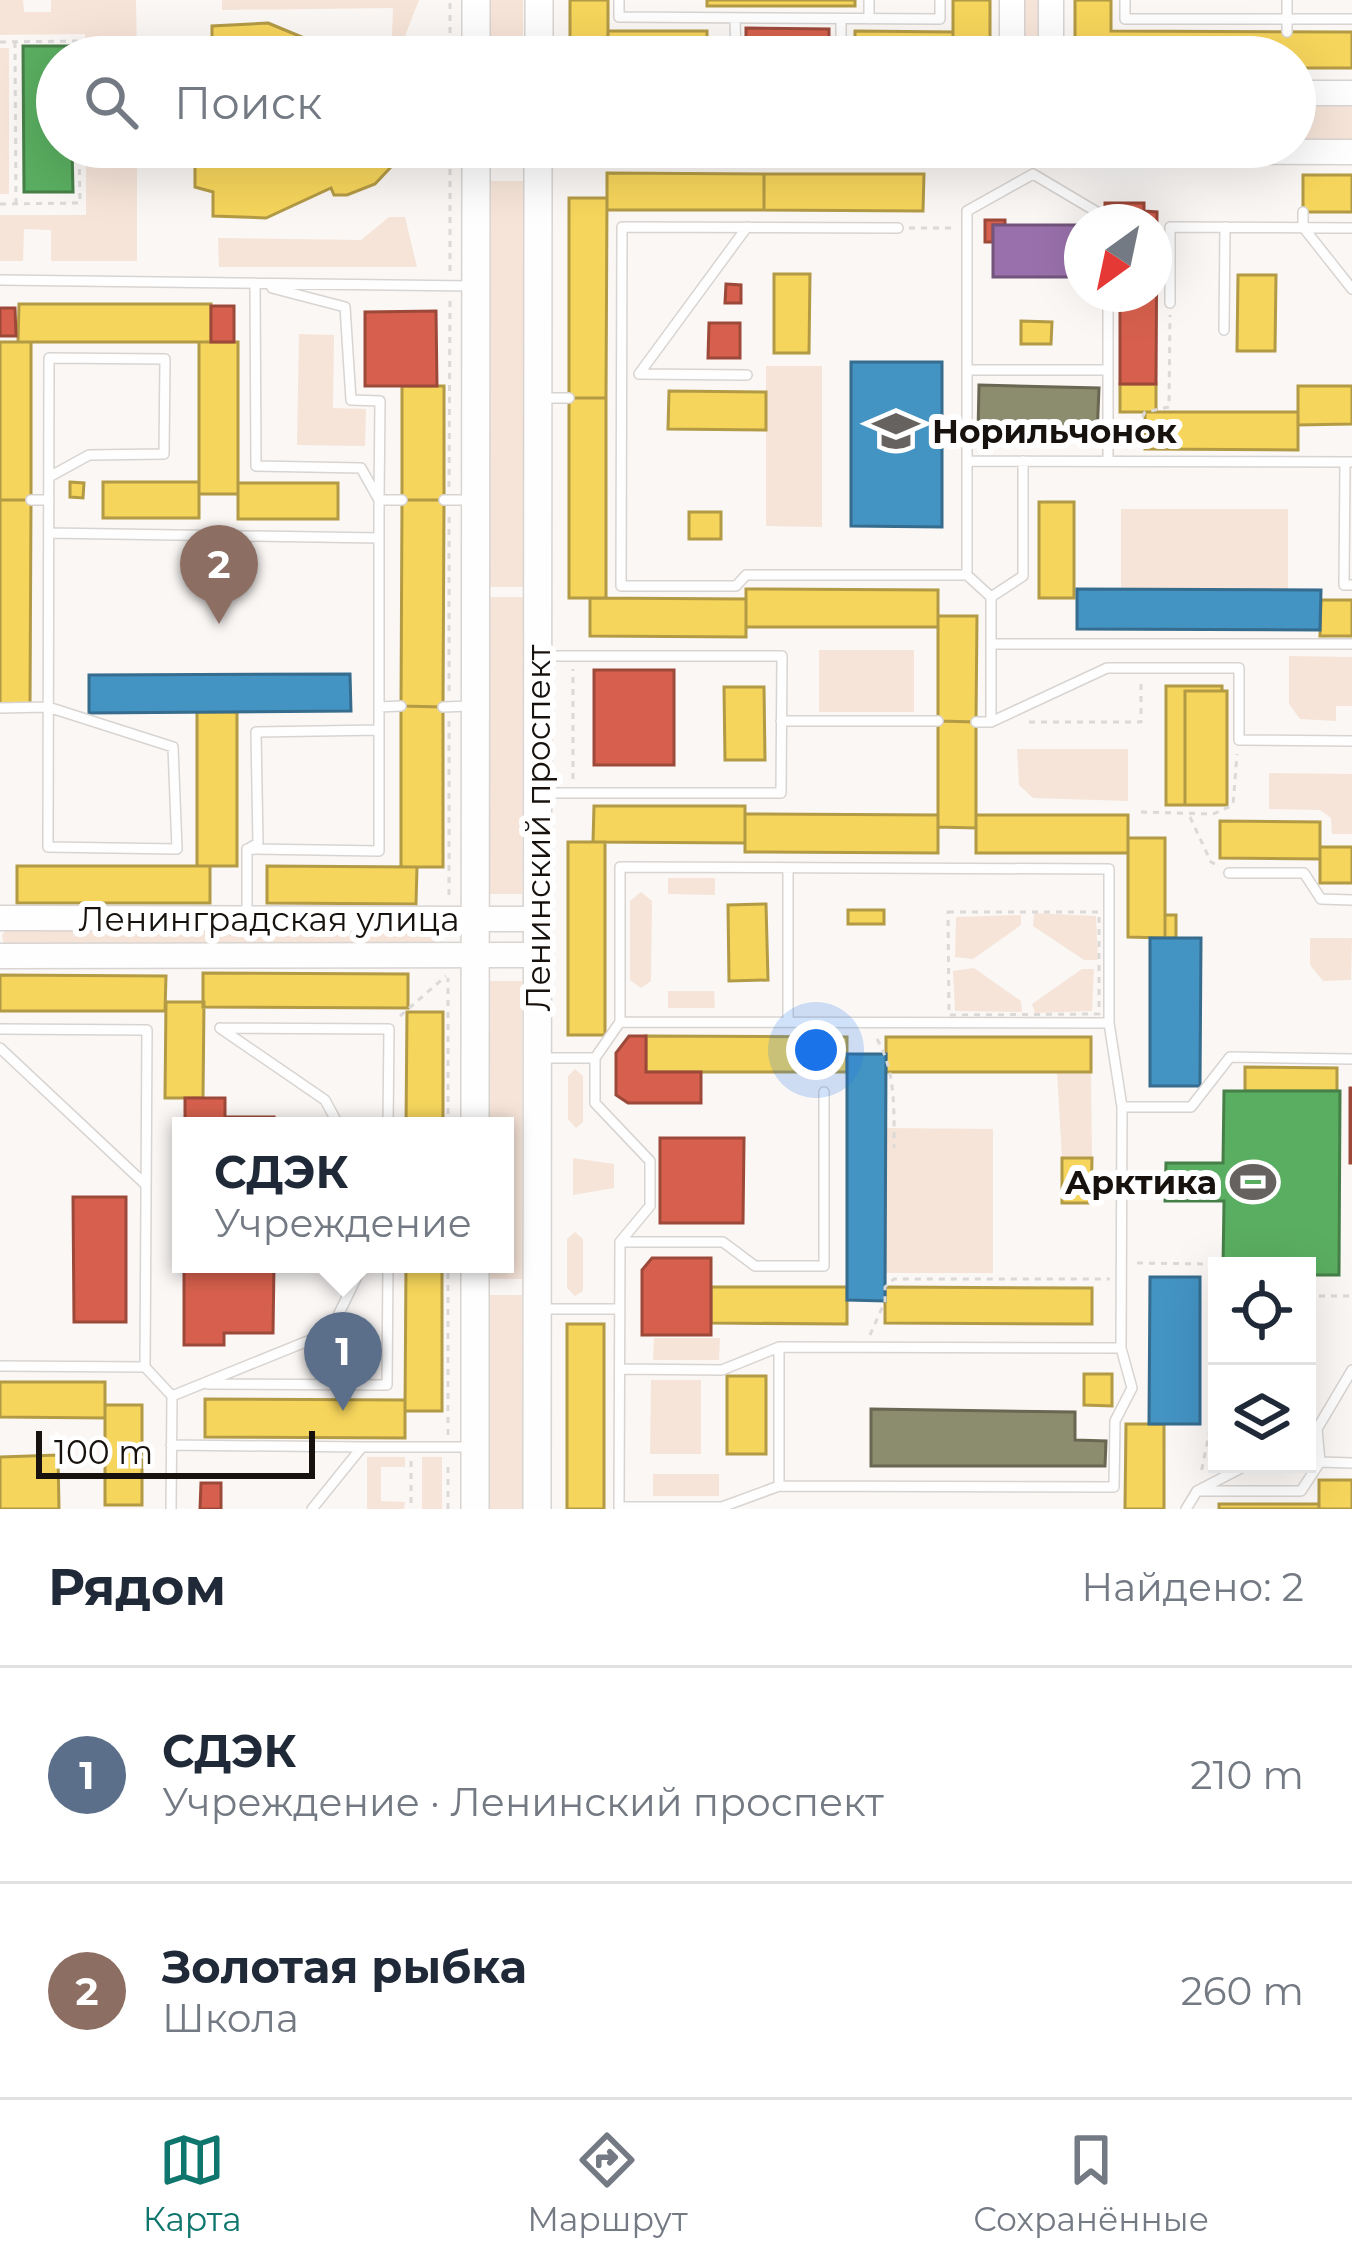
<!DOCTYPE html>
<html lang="ru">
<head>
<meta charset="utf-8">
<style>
	body { margin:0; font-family:Montserrat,sans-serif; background:#f6f6f7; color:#1f2937 }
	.controls { position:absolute; right:36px; bottom:36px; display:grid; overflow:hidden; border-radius:0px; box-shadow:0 12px 48px #0002 }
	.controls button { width:108px; height:108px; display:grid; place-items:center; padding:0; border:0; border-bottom:3px solid #e0e1e3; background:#fff; color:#1f2937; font:60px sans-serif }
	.compass { position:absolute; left:1064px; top:204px; width:108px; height:108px; border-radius:50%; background:#fff; box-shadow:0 12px 48px #0002; rotate:213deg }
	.scale { position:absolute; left:36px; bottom:30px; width:279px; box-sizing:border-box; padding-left:12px; border:6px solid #17120e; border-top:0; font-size:33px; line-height:42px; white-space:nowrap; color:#17120e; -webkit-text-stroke:9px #fff; paint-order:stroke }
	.you { position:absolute; left:816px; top:1050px; width:42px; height:42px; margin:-30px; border:9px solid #fff; border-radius:50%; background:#1a73e8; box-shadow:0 0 0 18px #1a73e833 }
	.badge { display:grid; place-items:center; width:78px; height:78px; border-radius:50%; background:#0f766e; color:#fff; font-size:39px; font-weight:700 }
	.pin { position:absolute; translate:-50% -99px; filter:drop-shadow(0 3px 6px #0008) }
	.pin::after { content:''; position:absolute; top:63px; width:42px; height:36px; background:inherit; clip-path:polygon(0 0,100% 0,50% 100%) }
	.popup { position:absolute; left:172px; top:1117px; width:342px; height:156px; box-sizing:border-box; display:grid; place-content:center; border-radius:0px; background:#fff; filter:drop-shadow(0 3px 9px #0005); font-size:39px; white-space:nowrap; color:#747a83 }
	.popup b { font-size:45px; color:#1f2937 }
	.popup::after { content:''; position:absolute; left:50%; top:100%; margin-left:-24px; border:24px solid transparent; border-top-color:#fff }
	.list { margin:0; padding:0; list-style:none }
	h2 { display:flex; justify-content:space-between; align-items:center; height:156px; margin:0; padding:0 48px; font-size:51px }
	h2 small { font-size:39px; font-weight:400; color:#747a83 }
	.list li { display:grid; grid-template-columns:78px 1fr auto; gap:36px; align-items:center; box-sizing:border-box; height:216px; padding:0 48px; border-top:3px solid #e0e1e3 }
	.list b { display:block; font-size:45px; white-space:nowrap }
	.list p { margin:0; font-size:39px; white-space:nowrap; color:#747a83 }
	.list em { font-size:39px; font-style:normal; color:#747a83 }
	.icon { flex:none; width:66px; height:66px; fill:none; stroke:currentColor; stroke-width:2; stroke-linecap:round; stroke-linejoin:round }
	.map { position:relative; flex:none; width:1352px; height:1509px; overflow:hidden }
	.search { position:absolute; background:#fff; box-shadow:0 12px 48px #0002; left:36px; right:36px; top:36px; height:132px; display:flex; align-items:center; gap:30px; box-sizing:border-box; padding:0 42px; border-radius:66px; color:#747a83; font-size:45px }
	.sheet { height:588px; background:#fff }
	nav { display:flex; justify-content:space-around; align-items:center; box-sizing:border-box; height:168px; border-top:3px solid #e0e1e3; background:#fff; font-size:33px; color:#747a83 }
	nav a { display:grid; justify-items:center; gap:6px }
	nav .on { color:#0f766e }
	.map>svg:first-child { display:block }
</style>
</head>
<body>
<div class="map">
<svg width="1352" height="1509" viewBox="0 0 1352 1509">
	<rect width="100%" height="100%" fill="#faf7f5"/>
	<path fill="#f6e4d8" d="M0 0H23L24 12H51V0H136L137 57H86L85 34 0 35Z
		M222 0H419L405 36H392L393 8 222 10Z
		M490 0H523V56H490Z
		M1021 0H1043V57H1021Z
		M0 48H9V194H0Z
		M1295 100H1352V144H1295Z
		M86 161H137V261H51V230L24 229 23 261H0V215H86Z
		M490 181H523V587H490Z
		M389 217H405L417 267H219L218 238 361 240Z
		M299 334 334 335 333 408 366 409 365 446 297 445Z
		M766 366H822V527L766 526Z
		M1121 509H1288V590H1121Z
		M490 597H523L522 894H490Z
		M819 650H914V712H819Z
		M1289 656 1352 657V706H1336V721L1300 719 1289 704Z
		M1017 749H1128V801L1033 798 1019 785Z
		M1269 773 1352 774V834H1332L1331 818 1320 810 1269 809Z
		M668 878H715V895L668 894Z
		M641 892 652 901 651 981 641 988 630 980V901Z
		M1034 913 1096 916 1098 960H1084L1033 926Z
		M1021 915V925L973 959 955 957 956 917Z
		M7 929H437L443 939 439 946 4 945 2 935Z
		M1310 938H1352L1351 980 1323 981 1310 965Z
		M974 968 1021 1001 1022 1012 955 1011 953 971Z
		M1082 969H1094L1092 1011 1035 1013 1032 1004Z
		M490 981H522V1279H489V1264H505V1126H489Z
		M668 991H714L715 1008H668Z
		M575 1069 583 1076V1122L576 1128 568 1119V1076Z
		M1057 1072H1091L1092 1158H1062Z
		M885 1128 993 1129V1273H885Z
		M573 1158 614 1164V1188L573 1195Z
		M575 1232 583 1239V1291L575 1296 567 1288V1239Z
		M489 1295H522V1509H489Z
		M654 1338H720L719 1360H653Z
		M651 1380H701V1454H650Z
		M367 1457H405V1467H381V1501L405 1502 404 1509H367Z
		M422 1457H442V1509H422Z
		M653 1474H719V1496H653Z"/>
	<path fill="#f6d55c" stroke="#b39a45" stroke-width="3" d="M570 0H608V42H570Z
		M707 0H855V6H707Z
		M953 0H990V43H953Z
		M1075 0H1111V31L1352 32V68H1295V57H1075Z
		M268 23 333 50 335 46 349 47 375 57H192L191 45 212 37V26Z
		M608 31H707V57H607Z
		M855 31 953 32V57H855Z
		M156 147H379L390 168 375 184 347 195H334L331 188 266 218 213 216V192L195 187V159L156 160Z
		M607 173 764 174V210H607Z
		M764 174H924L923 211 764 210Z
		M1303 175H1352V212H1303Z
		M569 198H607L606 398H569Z
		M774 274H810L809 353H774Z
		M1238 275H1276L1275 351H1237Z
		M19 304H211V342H18Z
		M1021 321 1052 322 1051 344H1021Z
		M0 342H31V500H0Z
		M199 342H238V494H199Z
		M1120 384H1156V412H1120Z
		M402 386H444V500H402Z
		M1298 386H1352V424L1298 425Z
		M669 391 766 392V430L668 429Z
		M569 398H606V598H569Z
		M1145 412H1298V450L1145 449Z
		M70 482 84 483 83 498 70 497Z
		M103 482H199V518H103Z
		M238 483H338V519H238Z
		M0 500H31L30 705H0Z
		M402 500H444L443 707 401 706Z
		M1039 502H1074V598H1039Z
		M689 512H721V539H689Z
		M746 589 938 590V627H746Z
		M590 598 746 599V637L590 636Z
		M1321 600H1352V636H1320Z
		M938 616H977L976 722 938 721Z
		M1166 686H1222V691H1185V805H1166Z
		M724 687H764L765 760H725Z
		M1185 691H1227V805H1185Z
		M401 706 443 707V867H401Z
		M197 712H237V866H197Z
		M938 721 976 722V828L938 827Z
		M594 806H745V843L593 842Z
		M745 814 938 815V853L745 852Z
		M976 815H1128V853H976Z
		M1220 821 1320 822V859L1220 858Z
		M1128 838H1165V938L1128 937Z
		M568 842H605V1035H568Z
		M1320 847H1352V883H1320Z
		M17 866H210V903H17Z
		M267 866 417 867 416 904 267 903Z
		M766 904 768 980 729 981 728 905Z
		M848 910H884V924H848Z
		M1165 915H1176V938H1165Z
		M203 973 408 974V1008L203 1007Z
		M0 975 166 976 165 1011H0Z
		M166 1002H204L203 1098H165Z
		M407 1012H443V1126H406Z
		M646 1036 847 1037V1072H646Z
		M886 1037H1091V1072H886Z
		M1245 1067 1337 1068V1091H1245Z
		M1062 1158H1092L1091 1203H1062Z
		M406 1264H442V1411H405Z
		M711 1287H847V1324L711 1323Z
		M885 1287 1092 1288V1324L885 1323Z
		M567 1324H604V1509H567Z
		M1084 1374H1112V1406L1084 1405Z
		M727 1376H766V1454H727Z
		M0 1382H105V1418L0 1417Z
		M205 1399 405 1400V1438L205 1437Z
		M105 1405H142V1505H105Z
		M1126 1424H1164V1509H1125Z
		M58 1455 59 1509H0V1457Z
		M1319 1480H1352V1509H1319Z
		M1219 1504H1319V1509H1219Z"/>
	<path fill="#d6604d" stroke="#9d493a" stroke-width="3" d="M746 28 829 29V57H746Z
		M709 42H719V57H708Z
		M1105 203H1144V211L1157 212 1156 384H1120V294H1154V222H1105Z
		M985 220H1005V225H993V242H985Z
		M726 284 741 285V303H725Z
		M211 306H234V342H211Z
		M0 308H15L16 336H0Z
		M436 311 437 386H365V312Z
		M709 323H740V358H708Z
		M594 670H674V765H594Z
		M629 1036H646V1072H701V1103H628L616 1095V1053Z
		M1350 1088H1352V1163H1350Z
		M185 1098H225V1117H274V1126H185Z
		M660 1138H744L743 1223H660Z
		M73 1197H126V1322H74Z
		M652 1258H711V1335H642V1270Z
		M184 1264H274L273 1333H224V1345H184Z
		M201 1483H221V1509H200Z"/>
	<path fill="#9970ab" stroke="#72547c" stroke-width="3" d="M993 225H1081V277H993Z"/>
	<path fill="#4393c3" stroke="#366c8d" stroke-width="3" d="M851 362H942V527L851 526Z
		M1077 589 1321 590 1320 630 1077 629Z
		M350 674 351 711 89 713V675Z
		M1150 938H1201L1200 1086H1150Z
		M847 1054H886L885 1301 847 1300Z
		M1150 1277H1200V1424H1149Z"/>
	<path fill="#5aae61" stroke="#467f48" stroke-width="3" d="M23 46H72V57H57V147H72L73 192H24Z
		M1224 1091H1340L1339 1275H1307V1266H1223L1224 1201H1165L1166 1163H1223Z"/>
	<path fill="#8c8c6e" stroke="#696751" stroke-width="3" d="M979 385 1099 388 1097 437 978 433Z
		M871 1409 1075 1412V1440L1106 1441 1105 1466H871Z"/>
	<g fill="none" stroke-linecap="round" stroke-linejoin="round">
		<g stroke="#d8d4d1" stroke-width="12">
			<path id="service" d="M619 0V17L940 19V0
				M869 0V19
				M1125 0V19H1352
				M735 18 736 57
				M1287 32V0
				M841 57V19
				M1033 174 1097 212V222
				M1303 212V227L1352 289
				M898 228 622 227 621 586H736L746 575H967L991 597V722
				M0 280 470 286
				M272 288 345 307 351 400 380 401 379 500H402
				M1170 303V227L1352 228
				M1224 330 1225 227
				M967 370H1108
				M639 374 747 227
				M639 374 747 375
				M545 398H569
				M967 461 1352 462
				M1108 461V294
				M1345 462 1344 585H1352
				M31 500H49
				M444 500H470
				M49 533 379 538
				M967 575V211L1033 174
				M991 597 1023 576V461
				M991 644H1352
				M543 656H782L781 793H544
				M379 707 401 706
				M443 707 470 706
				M0 708 48 707 173 747 177 849 48 847C48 684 49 521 49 358L165 359 164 454 89 455 49 477
				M781 721H938
				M976 722H991L1107 668H1239V740L1352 741
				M247 849 379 851V500L361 468 256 466 255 283
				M248 849 258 843 256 732 379 730
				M788 868V1022
				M1229 873H1304L1321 899 1352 900
				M247 916V849
				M620 1022 1109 1023
				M220 1028 389 1029 388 1126
				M220 1028 325 1100 339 1126
				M0 1029 147 1030 145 1367 172 1396 171 1509
				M0 1048 145 1184
				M543 1058H595L620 1022V867L1109 869V1023L1122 1107 1121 1348 1132 1388 1115 1421 1114 1487 779 1486 722 1507H619L620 1242H723L755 1266H824V1092
				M595 1058V1103L650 1161V1206L620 1242
				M1122 1107H1191L1230 1057 1352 1059
				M541 1309H620
				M0 1366 145 1367
				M620 1369 722 1370 779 1347 1121 1348
				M208 1384 387 1385 388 1264
				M172 1396 330 1332 363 1264
				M1317 1429 1320 1462
				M1307 1434 1317 1429 1352 1370
				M171 1445 362 1447
				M779 1486V1347
				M1197 1491H1301L1320 1462 1352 1463
				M312 1509 362 1447H469
				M1186 1509 1197 1491 1249 1464"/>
		</g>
		<g stroke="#d8d4d1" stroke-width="27">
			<path id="tertiary" d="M1012 57V0
				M1051 57V0
				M1295 93H1352
				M476 150 1352 152
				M0 918 537 919
				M0 956 537 955"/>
		</g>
		<g stroke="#d8d4d1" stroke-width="30">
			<path id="secondary" d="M476 57V0
				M539 57V0
				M475 1126 476 147
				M475 1509V1264
				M537 1509 538 147"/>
		</g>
		<path stroke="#dbdad9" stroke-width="3" stroke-dasharray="6 6" stroke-linecap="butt" d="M0 42 79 41V57
			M15 42 16 204
			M450 57V0
			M0 204 80 203 79 147
			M909 228H954
			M450 271V147
			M1126 449 1145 412 1169 407 1170 315
			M449 487 450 299
			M449 691V515
			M1029 722H1141V683
			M573 779V669
			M1141 812 1213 814 1233 805 1237 754
			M1190 817 1211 862 1217 865
			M449 895V719
			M948 912H1099V1014L949 1015Z
			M400 1016 446 976
			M877 1039C896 1072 894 1110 894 1148
			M448 1126V978
			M1137 1263 1212 1264 1211 1425 1201 1473
			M1307 1296H1352
			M870 1335 885 1301V1287L894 1279H1110
			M448 1435V1264
			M411 1461V1509
			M448 1509V1463"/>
		<use href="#service" stroke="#fefefe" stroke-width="9"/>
		<use href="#tertiary" stroke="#fefefe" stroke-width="24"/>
		<use href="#secondary" stroke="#fefefe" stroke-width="27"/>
	</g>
	<defs>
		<g id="school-bare" transform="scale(3.6)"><path d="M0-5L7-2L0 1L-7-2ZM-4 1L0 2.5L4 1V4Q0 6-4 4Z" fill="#66625f" stroke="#fff" stroke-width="2.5" paint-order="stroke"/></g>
		<g id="stadium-bare" transform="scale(3.6)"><path d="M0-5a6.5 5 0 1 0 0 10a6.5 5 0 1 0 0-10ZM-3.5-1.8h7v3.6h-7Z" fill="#66625f" stroke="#fff" stroke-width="2.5" paint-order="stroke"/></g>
	</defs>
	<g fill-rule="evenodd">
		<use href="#school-bare" x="896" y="431"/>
		<use href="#stadium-bare" x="1253" y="1182"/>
	</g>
	<g text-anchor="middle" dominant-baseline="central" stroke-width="12" stroke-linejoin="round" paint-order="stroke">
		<g font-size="33" font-weight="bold" fill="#17120e" stroke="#fff" text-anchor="start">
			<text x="932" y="431">Норильчонок</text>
			<text x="1217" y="1182" text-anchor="end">Арктика</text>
		</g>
		<g font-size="33" fill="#17120e" stroke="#fff">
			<text transform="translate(538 828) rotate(-90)">Ленинский проспект</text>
			<text x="269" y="919">Ленинградская улица</text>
		</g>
	</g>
</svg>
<div class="controls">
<button><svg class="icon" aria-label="locate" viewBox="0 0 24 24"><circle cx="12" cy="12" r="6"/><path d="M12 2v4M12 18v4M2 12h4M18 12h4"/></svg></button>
<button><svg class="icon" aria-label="layers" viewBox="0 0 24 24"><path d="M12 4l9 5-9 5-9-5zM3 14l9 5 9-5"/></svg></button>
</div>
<svg class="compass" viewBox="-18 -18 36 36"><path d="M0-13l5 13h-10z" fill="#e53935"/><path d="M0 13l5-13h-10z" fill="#747a83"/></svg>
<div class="scale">100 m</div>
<div class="you"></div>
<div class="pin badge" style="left:343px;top:1411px;background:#5c6f8a">1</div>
<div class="popup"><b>СДЭК</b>Учреждение</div>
<div class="pin badge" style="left:219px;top:624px;background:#8d6e63">2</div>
<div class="search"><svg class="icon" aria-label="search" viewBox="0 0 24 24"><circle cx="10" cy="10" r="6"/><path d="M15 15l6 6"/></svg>Поиск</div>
</div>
<section class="sheet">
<h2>Рядом<small>Найдено: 2</small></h2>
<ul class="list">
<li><span class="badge" style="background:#5c6f8a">1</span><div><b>СДЭК</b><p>Учреждение · Ленинский проспект</p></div><em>210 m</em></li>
<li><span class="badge" style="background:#8d6e63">2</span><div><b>Золотая рыбка</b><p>Школа</p></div><em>260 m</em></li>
</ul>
</section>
<nav>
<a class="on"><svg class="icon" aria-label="map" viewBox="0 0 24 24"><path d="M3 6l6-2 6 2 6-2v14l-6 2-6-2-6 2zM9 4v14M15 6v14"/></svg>Карта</a>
<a><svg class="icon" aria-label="directions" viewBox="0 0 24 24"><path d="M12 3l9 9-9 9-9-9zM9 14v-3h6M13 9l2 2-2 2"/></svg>Маршрут</a>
<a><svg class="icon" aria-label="saved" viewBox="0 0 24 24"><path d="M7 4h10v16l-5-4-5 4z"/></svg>Сохранённые</a>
</nav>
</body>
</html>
